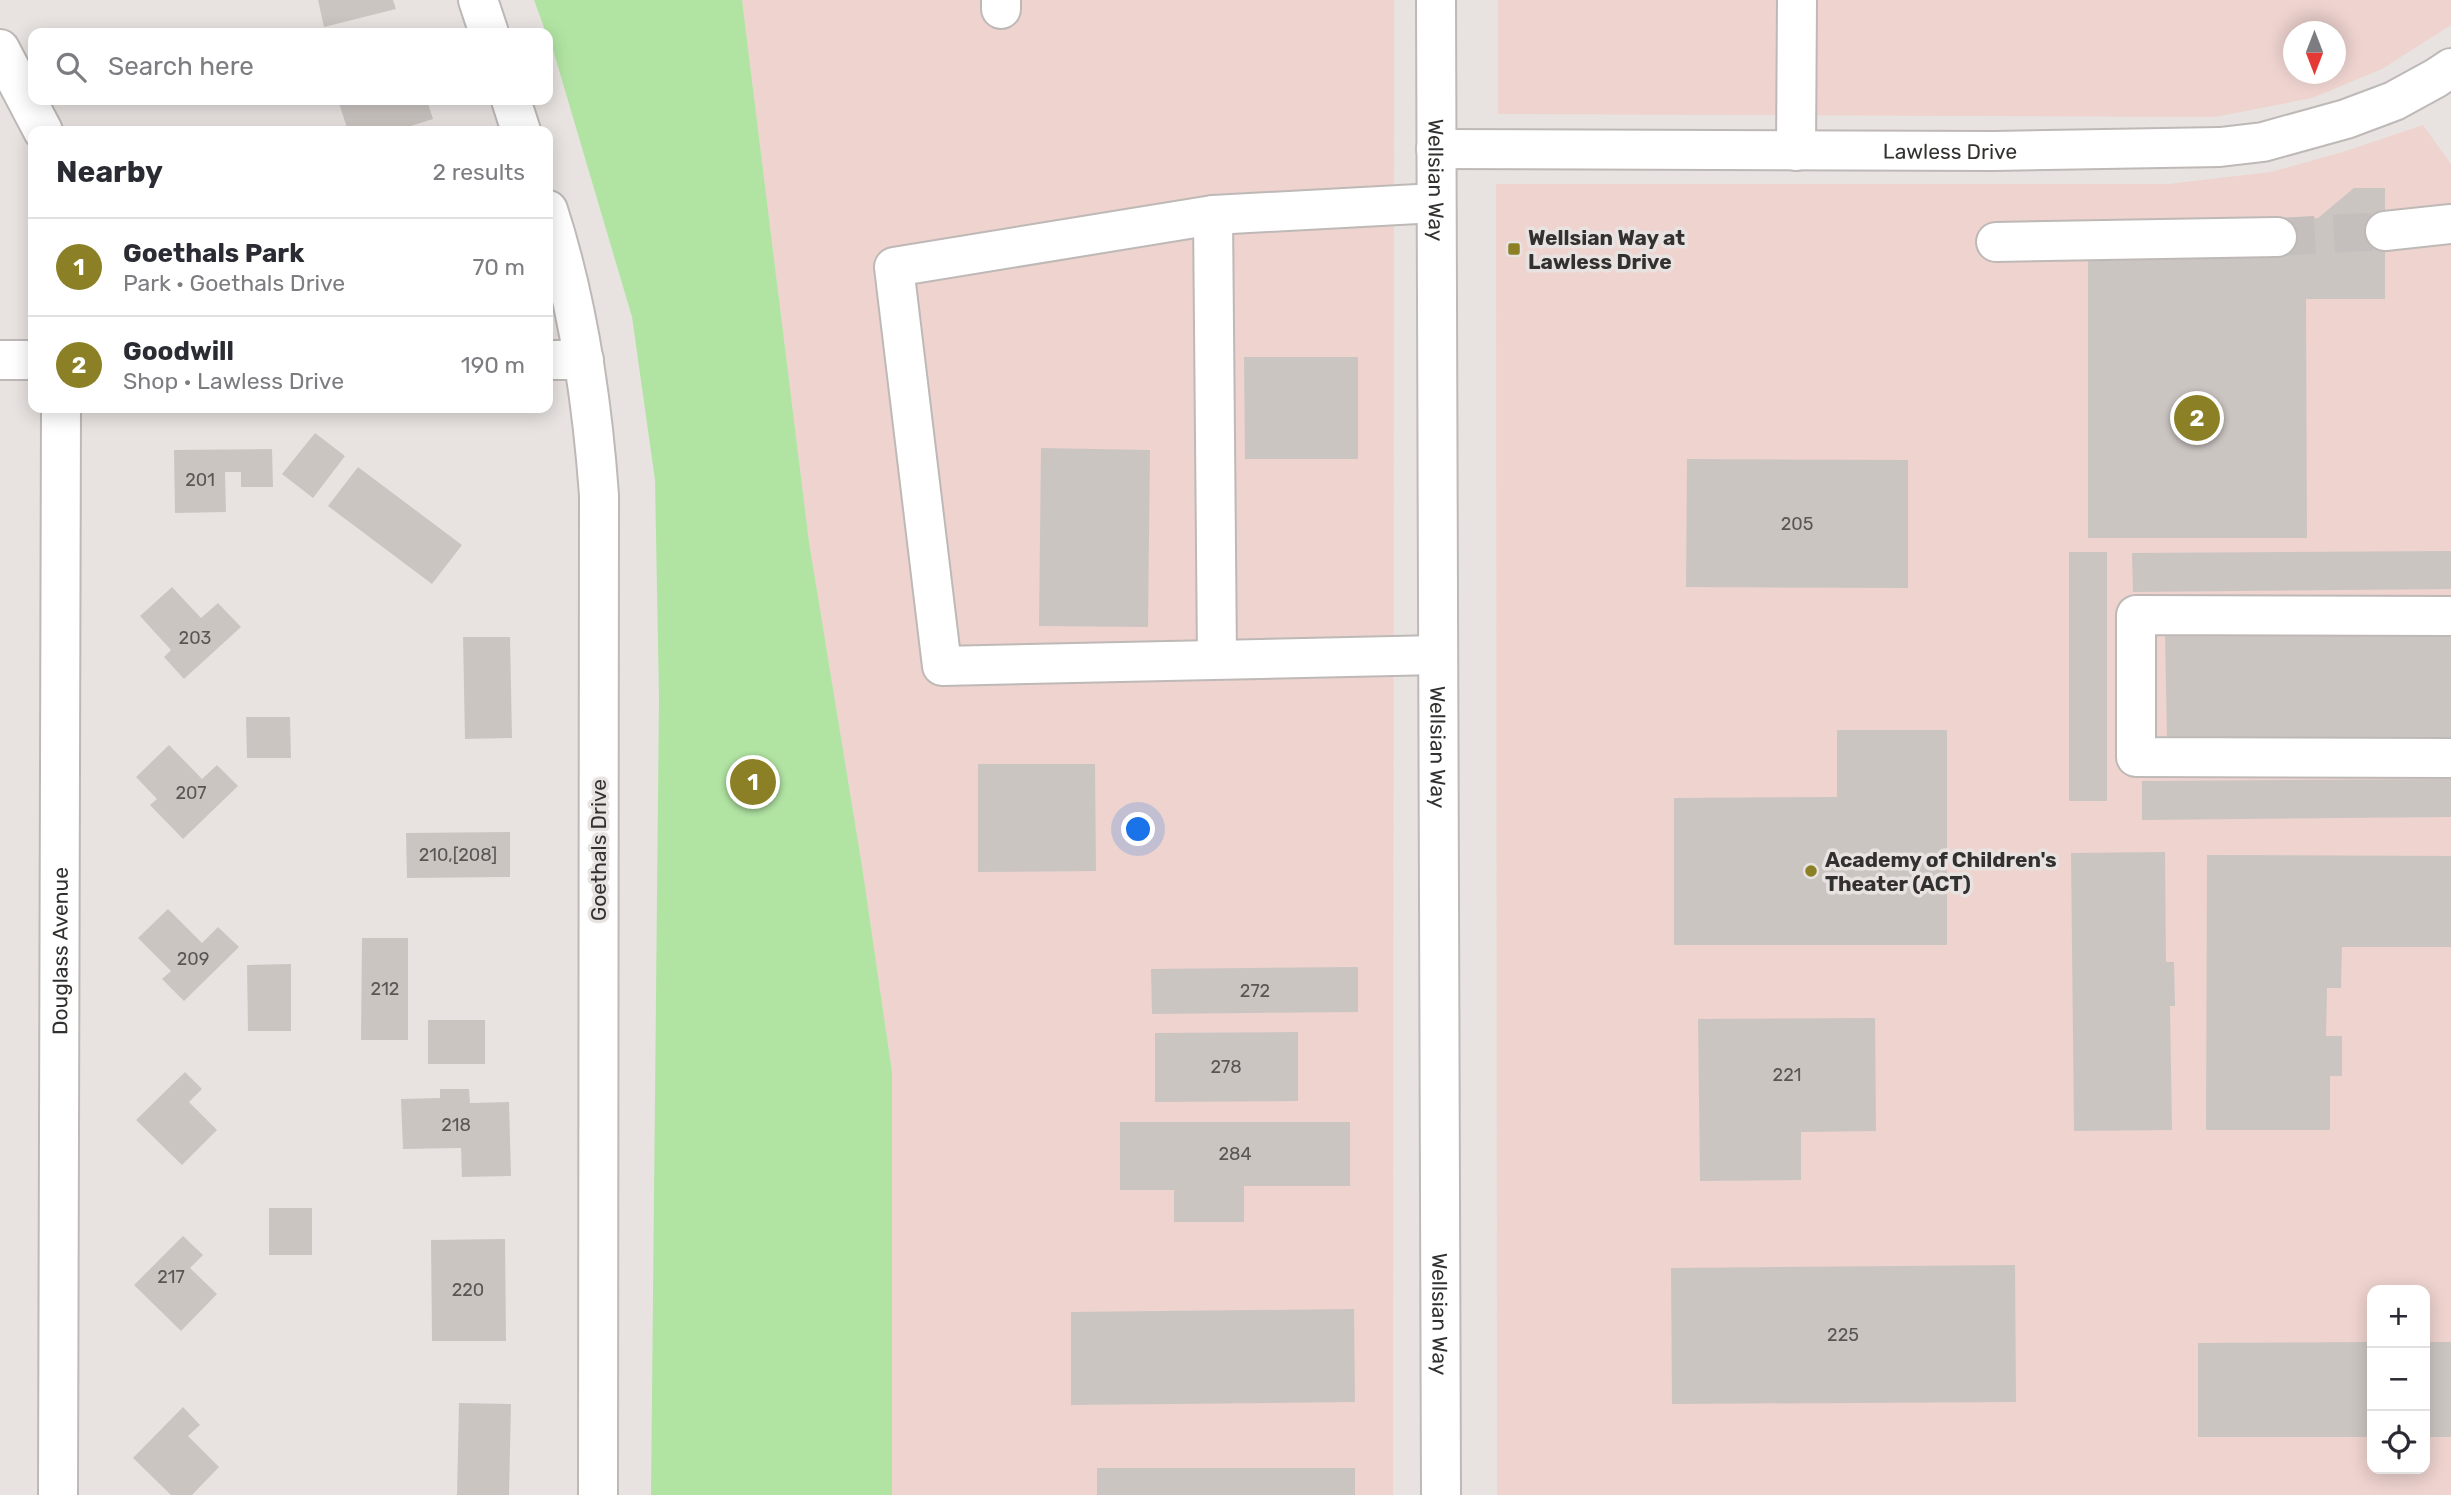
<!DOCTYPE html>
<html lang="en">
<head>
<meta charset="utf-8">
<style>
	body { margin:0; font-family:Rubik,sans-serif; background:#f2f2f3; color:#2b2b33 }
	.controls { position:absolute; right:21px; bottom:21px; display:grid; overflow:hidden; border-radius:14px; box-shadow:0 4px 18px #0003 }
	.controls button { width:63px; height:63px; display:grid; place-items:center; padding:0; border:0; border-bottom:2px solid #e1e1e2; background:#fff; color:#2b2b33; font:35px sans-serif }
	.compass { position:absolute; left:2283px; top:21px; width:63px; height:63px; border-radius:50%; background:#fff; box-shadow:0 4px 18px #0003; rotate:180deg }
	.you { position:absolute; left:1139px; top:830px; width:24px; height:24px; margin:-18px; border:5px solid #fff; border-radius:50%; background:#1a73e8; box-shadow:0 0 0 10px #1a73e833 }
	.badge { display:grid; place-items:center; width:46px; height:46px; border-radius:50%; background:#8c8027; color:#fff; font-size:23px; font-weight:700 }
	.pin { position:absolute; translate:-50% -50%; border:4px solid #fff; box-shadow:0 2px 7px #0006 }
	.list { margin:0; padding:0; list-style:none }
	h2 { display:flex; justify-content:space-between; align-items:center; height:91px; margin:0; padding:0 28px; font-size:30px }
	h2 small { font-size:23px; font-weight:400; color:#7c7c81 }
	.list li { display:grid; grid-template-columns:46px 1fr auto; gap:21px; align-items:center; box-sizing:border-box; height:98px; padding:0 28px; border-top:2px solid #e1e1e2 }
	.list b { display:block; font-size:26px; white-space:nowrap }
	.list p { margin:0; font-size:23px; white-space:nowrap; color:#7c7c81 }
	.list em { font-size:23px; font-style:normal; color:#7c7c81 }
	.icon { flex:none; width:38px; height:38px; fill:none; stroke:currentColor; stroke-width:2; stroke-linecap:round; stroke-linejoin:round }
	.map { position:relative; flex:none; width:2451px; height:1495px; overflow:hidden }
	.search { position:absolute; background:#fff; box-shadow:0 4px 18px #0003; left:28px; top:28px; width:525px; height:77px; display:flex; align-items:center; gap:18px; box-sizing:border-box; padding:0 24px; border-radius:14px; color:#7c7c81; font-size:26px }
	.panel { position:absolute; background:#fff; box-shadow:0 4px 18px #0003; left:28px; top:126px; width:525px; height:287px; border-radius:14px }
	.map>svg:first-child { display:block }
</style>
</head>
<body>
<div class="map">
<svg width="2451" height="1495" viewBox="0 0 2451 1495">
	<rect width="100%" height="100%" fill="#e8e3e0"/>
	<path fill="#eed3cf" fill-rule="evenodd" d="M742 0H1394L1393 1495H892V1072L862 866 809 542Z
		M1498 0H2451V25L2382 69 2312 98 2215 117 1498 114ZM2294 32H2336V74H2294Z
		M2423 125 2451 164V1495H1497L1496 184H2168L2271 172 2343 152ZM2372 1290H2425V1469H2372Z"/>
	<path fill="#b1e4a3" d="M534 0H742L809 542 862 866 892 1072V1495H651L659 698 655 480 632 317 548 33H546Z"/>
	<path fill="#cbc5c2" d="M318 0H393L396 9 324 27Z
		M338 100H427L433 119 395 131 394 127 379 131H348Z
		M2354 188H2385V299H2306L2307 538H2088V249L2277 218H2318Z
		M1244 357H1358V459H1245Z
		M315 433 345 456 313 498 282 474Z
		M1041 448 1150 450 1148 627 1039 626Z
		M272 449 273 487H241V472H225L226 512 175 513 174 450Z
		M1687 459 1908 460V588L1686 587Z
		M358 467 462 545 432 584 328 506Z
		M2451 551V589L2133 592 2132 553Z
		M2069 552H2107V801H2069Z
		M172 587 201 618 218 603 241 627 184 679 164 657 171 650 140 616Z
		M2451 629V737L2167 741 2165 633Z
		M463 637H510L512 738 465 739Z
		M246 717H290L291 758H247Z
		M1837 730H1947V945H1674V798L1837 797Z
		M169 745 202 779 217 765 238 786 183 839 150 805 157 799 136 777Z
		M978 764H1095L1096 871 978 872Z
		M2451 779V817L2142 820V781Z
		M510 832V877L407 878 406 833Z
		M2165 852 2166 962H2174L2175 1006H2170L2172 1130 2074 1131 2071 853Z
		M2207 855 2451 856V947H2342L2341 988H2327L2326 1036H2342V1076H2330V1130H2206Z
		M168 909 202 943 218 927 239 947 184 1001 162 979 171 971 138 938Z
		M362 938H408V1040H361Z
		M291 964V1031H248L247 965Z
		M1358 967V1012L1152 1014 1151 969Z
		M1875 1018 1876 1131 1801 1132V1180L1700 1181 1698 1019Z
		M428 1020H485V1064H428Z
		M1298 1032V1101L1155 1102V1033Z
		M185 1072 202 1089 189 1102 217 1130 182 1165 136 1120Z
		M440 1089H469L470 1103 509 1102 511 1176 462 1177 461 1148 403 1149 401 1099 440 1098Z
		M1120 1122H1350V1186H1244V1222H1174V1190H1120Z
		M269 1208H312V1255H269Z
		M183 1236 203 1255 190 1268 217 1294 181 1331 134 1285Z
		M505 1239 506 1341H432L431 1240Z
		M2015 1265 2016 1402 1672 1404 1671 1268Z
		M1354 1309 1355 1402 1071 1405V1312Z
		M2372 1342V1437H2198V1343Z
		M2425 1342H2451V1437H2425Z
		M459 1403 511 1404 509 1495H457Z
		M183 1407 200 1425 188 1436 219 1467 192 1495H171L133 1458Z
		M1097 1468H1355V1495H1097Z"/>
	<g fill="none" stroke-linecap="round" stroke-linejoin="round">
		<path stroke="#c4bfbd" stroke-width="38" stroke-dasharray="38 19" stroke-linecap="butt" d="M2277 237 2385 231"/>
		<g stroke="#beb9b6" stroke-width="42">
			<g id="minor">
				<path d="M478 0 489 33"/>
				<path d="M1001 0V9"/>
				<path d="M0 49 43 131"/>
				<path d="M511 100 521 131"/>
				<path id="s1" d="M1436 149 1994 151 2220 147 2263 142 2346 119 2394 101 2436 78 2451 68"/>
				<path d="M1796 151 1797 0"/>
				<path d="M1436 203 1213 215 894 267 942 666 1438 655"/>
				<path d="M548 210C578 302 592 399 599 495L598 1495"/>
				<path d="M1213 215 1217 659"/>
				<path d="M2385 231 2451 224"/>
				<path d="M1996 242 2277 237"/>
				<path d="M0 360H33"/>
				<path d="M548 360H584"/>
				<path d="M2451 616 2136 615V757L2451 758"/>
				<path id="s2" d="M58 1495 61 408"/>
			</g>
		</g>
		<g stroke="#beb9b6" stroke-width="42">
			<g id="major">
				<path id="s3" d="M1436 0 1441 1495"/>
			</g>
		</g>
		<use href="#minor" stroke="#fff" stroke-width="38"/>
		<use href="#major" stroke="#fff" stroke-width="38"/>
	</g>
	<g fill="#8c8027" stroke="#e8e3e0" stroke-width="2.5">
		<rect x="1507" y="242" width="14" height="14" rx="3.5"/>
		<circle cx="1811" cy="871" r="7"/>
	</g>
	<g text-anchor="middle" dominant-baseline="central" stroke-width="7" stroke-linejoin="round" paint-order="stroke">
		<g font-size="18" fill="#595654">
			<text x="200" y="480">201</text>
			<text x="1797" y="524">205</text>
			<text x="195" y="638">203</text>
			<text x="191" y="793">207</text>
			<text x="458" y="855">210,[208]</text>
			<text x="193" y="959">209</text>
			<text x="385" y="989">212</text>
			<text x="1255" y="991">272</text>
			<text x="1226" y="1067">278</text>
			<text x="1787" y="1075">221</text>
			<text x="456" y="1125">218</text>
			<text x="1235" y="1154">284</text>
			<text x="171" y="1277">217</text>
			<text x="468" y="1290">220</text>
			<text x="1843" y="1335">225</text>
		</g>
		<g font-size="21" fill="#33312f" stroke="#e8e3e0">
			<text stroke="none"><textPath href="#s1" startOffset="514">Lawless Drive</textPath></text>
			<text stroke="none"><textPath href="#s3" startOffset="180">Wellsian Way</textPath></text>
			<text stroke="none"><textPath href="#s3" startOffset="747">Wellsian Way</textPath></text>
			<text transform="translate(598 850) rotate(-90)">Goethals Drive</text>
			<text stroke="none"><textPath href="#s2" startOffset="544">Douglass Avenue</textPath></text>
			<text stroke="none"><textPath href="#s3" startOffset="1314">Wellsian Way</textPath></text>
		</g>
		<g font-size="21" font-weight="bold" fill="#33312f" stroke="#e8e3e0" text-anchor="start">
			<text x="1528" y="237">Wellsian Way at<tspan x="1528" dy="24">Lawless Drive</tspan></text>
			<text x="1825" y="859">Academy of Children's<tspan x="1825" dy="24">Theater (ACT)</tspan></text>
		</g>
	</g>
</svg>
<div class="controls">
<button>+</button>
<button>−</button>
<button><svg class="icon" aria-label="locate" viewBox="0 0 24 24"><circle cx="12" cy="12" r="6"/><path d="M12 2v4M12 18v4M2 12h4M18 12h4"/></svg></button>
</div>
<svg class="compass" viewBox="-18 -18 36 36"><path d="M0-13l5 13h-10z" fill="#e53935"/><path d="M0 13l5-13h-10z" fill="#7c7c81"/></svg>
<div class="you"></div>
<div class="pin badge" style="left:753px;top:782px">1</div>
<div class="pin badge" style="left:2197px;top:418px">2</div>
<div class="search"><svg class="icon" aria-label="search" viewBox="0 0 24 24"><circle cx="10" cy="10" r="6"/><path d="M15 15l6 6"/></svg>Search here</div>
<section class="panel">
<h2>Nearby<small>2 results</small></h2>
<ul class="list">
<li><span class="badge">1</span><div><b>Goethals Park</b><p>Park · Goethals Drive</p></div><em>70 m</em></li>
<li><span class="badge">2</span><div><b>Goodwill</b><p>Shop · Lawless Drive</p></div><em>190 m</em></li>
</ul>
</section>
</div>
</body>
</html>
